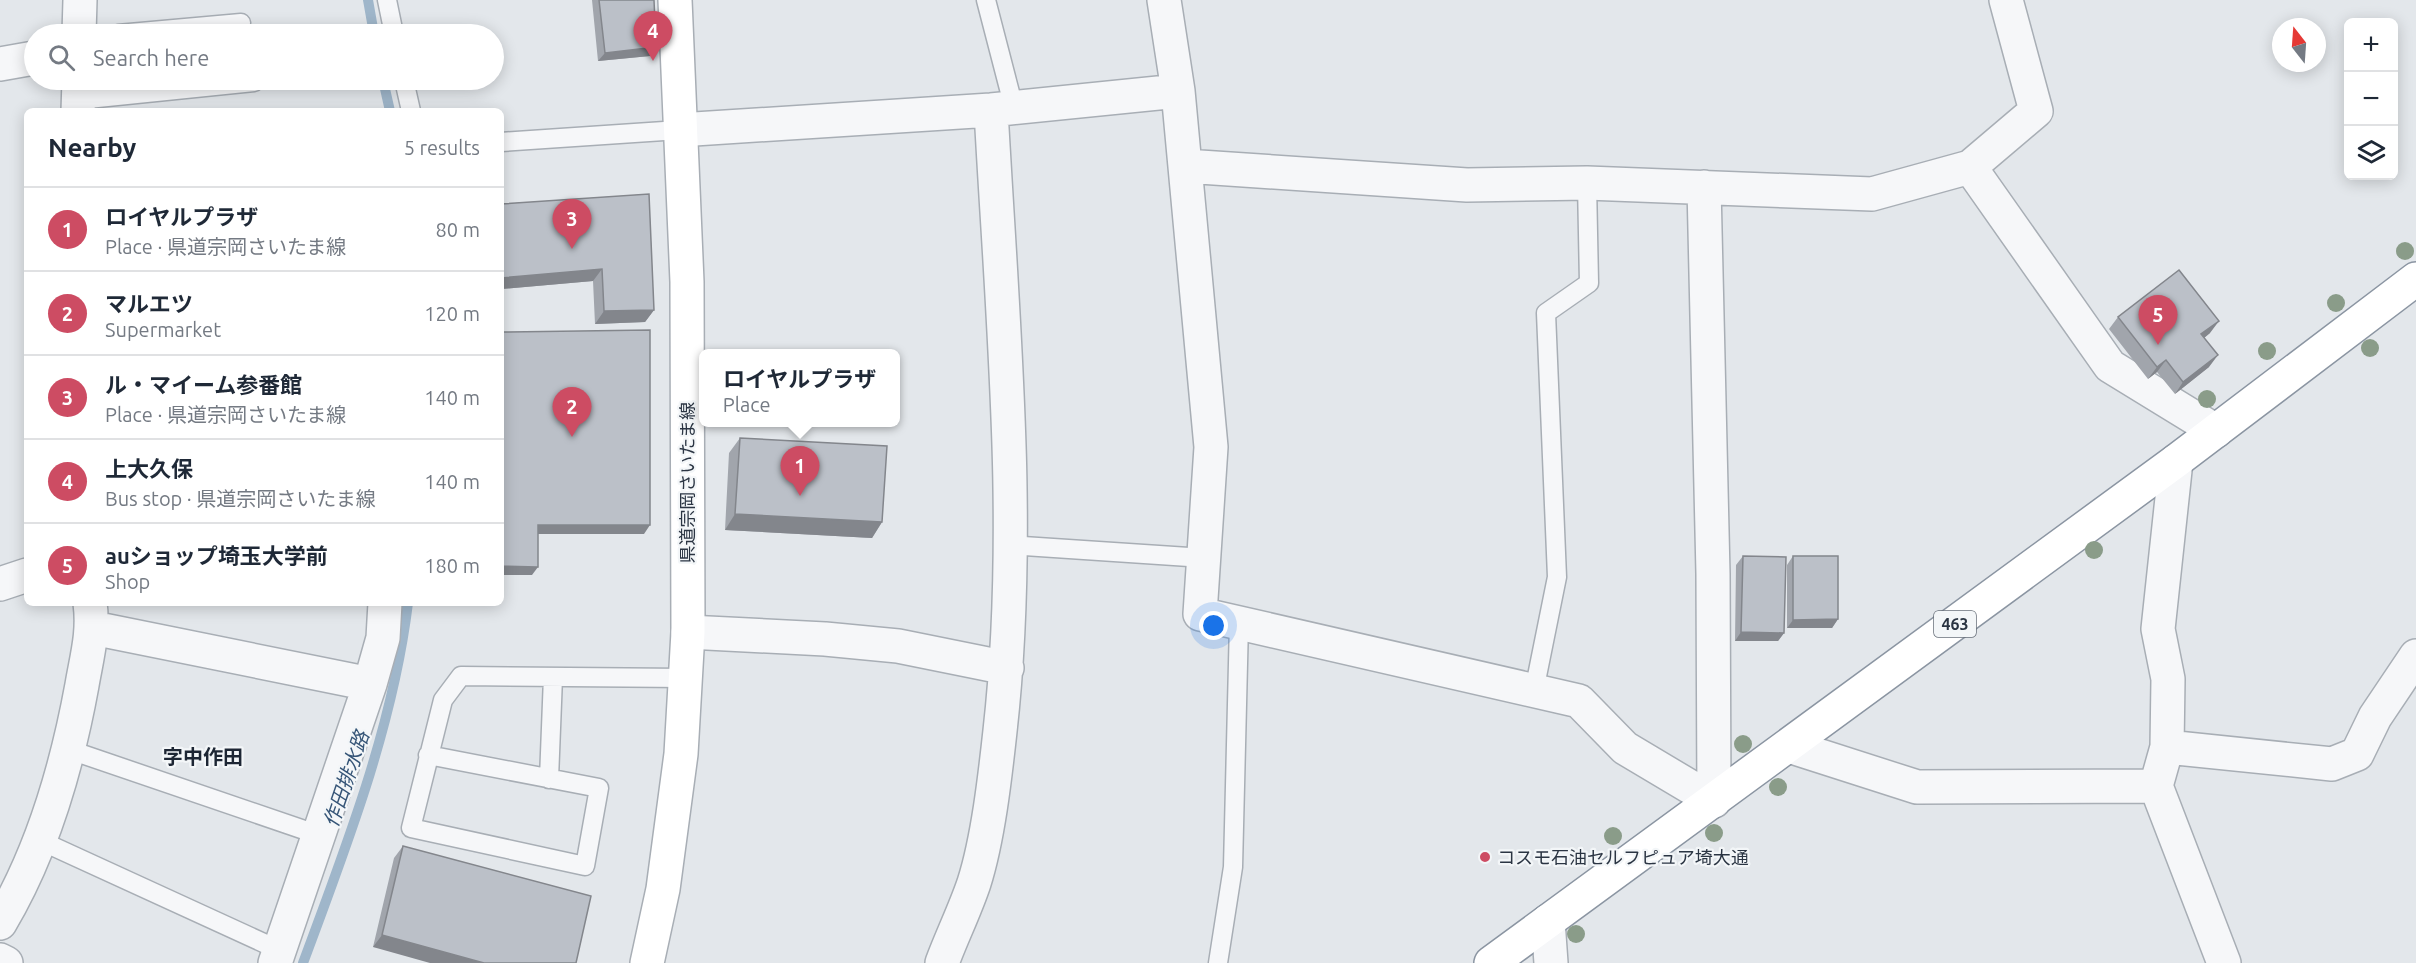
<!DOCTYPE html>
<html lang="en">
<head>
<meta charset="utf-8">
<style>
	body { margin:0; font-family:Ubuntu,"Noto Sans JP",sans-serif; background:#f2f2f3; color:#1f2937 }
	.controls { position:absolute; right:18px; top:18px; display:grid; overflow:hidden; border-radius:9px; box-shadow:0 3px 15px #0003 }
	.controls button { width:54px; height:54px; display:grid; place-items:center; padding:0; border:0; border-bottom:2px solid #e0e1e3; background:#fff; color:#1f2937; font:30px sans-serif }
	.compass { position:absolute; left:2272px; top:18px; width:54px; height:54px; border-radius:50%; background:#fff; box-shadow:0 3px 15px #0003; rotate:343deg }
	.you { position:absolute; left:1214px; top:626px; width:21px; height:21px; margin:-15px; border:4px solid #fff; border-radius:50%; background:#1a73e8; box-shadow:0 0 0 9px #1a73e833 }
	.badge { display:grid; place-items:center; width:39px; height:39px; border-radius:50%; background:#cd4c63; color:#fff; font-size:20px; font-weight:700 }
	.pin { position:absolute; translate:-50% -50px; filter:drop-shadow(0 2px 3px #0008) }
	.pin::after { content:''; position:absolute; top:32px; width:21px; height:18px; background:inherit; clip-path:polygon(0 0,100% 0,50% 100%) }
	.popup { position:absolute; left:699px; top:349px; width:201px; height:78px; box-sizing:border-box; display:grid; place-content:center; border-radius:9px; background:#fff; filter:drop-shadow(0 2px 4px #0005); font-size:20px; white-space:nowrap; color:#747a83 }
	.popup b { font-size:22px; color:#1f2937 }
	.popup::after { content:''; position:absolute; left:50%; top:100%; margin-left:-12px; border:12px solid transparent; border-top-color:#fff }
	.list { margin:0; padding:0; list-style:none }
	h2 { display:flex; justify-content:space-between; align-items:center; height:78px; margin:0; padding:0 24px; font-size:26px }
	h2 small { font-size:20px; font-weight:400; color:#747a83 }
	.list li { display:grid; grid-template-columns:39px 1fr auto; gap:18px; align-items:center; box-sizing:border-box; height:84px; padding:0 24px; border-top:2px solid #e0e1e3 }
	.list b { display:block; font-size:22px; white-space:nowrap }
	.list p { margin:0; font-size:20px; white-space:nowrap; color:#747a83 }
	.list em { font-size:20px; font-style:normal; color:#747a83 }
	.icon { flex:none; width:33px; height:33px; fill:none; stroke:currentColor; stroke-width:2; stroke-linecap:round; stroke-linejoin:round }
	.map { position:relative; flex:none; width:2416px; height:963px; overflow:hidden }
	.search { position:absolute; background:#fff; box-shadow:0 3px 15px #0003; left:24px; top:24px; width:480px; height:66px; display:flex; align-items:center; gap:15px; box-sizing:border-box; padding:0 21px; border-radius:33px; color:#747a83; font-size:22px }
	.panel { position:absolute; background:#fff; box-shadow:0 3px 15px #0003; left:24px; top:108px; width:480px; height:498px; border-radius:9px }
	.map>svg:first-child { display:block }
</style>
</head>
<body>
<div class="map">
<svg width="2416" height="963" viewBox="0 0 2416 963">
	<rect width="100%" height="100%" fill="#e3e7eb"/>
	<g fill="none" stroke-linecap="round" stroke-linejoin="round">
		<path stroke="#9fb6ca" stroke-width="10" d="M368 0 374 34
			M383 80 390 111
			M303 963C346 847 393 727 408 603"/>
		<g stroke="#a8aeb5" stroke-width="21">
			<path id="lane" d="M387 0 394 34
				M986 0 1014 108
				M118 34 241 23
				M404 80 411 111
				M78 100 254 82
				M501 142 679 130
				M1009 545 1204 558
				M1534 691 1557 577 1546 313 1589 283 1587 183
				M70 750 319 835
				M428 755 599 788 585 866 411 828 443 700 461 676 686 678
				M549 779 553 677
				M39 840 279 950
				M1218 963 1233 867 1239 623"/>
		</g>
		<g stroke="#a8aeb5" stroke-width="36">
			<path id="street" d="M1164 0 1178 91 1211 447 1200 614 1579 701 1625 748 1714 801
				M79 34 80 0
				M0 64 34 58
				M78 111 79 80
				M679 130 991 110 1178 91
				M1185 166 1467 185 1587 183 1872 194 1970 167 2036 111 2006 0
				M1970 167 2110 366 2216 431
				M1704 187 1713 574 1714 801
				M0 584 27 575
				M93 628 370 684
				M688 632 825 639 898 646 1007 668
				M1789 746 1917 787 2156 786 2224 963
				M2167 747 2332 764 2357 754 2375 717 2416 656
				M2156 786 2167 747 2168 679 2158 629 2176 461
				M1548 921 1551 963
				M0 923C43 851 67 767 82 685 87 656 94 632 90 603
				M0 960 6 963
				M275 963 370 684 383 638 385 603
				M942 963C952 936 965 910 974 883 988 839 995 777 1000 731 1023 526 1002 316 991 110"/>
		</g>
		<g stroke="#a8aeb5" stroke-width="36">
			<path id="secondary" d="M647 963 663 889 681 754 688 632 687 282 675 0"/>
		</g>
		<g stroke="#8b95a2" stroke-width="36">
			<path id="highway" d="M1491 963 2176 461 2416 279"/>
		</g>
		<use href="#lane" stroke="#f6f7f9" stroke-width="18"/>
		<use href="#street" stroke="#f6f7f9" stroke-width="33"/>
		<use href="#secondary" stroke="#fff" stroke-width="33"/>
		<use href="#highway" stroke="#fff" stroke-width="33"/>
	</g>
	<g fill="#8a9c89">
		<circle cx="2405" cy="251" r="9"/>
		<circle cx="2336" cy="303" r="9"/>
		<circle cx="2370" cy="348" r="9"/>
		<circle cx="2267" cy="351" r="9"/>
		<circle cx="2207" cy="399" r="9"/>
		<circle cx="2094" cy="550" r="9"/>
		<circle cx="1743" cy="744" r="9"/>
		<circle cx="1778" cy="787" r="9"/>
		<circle cx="1714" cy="833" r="9"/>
		<circle cx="1613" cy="836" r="9"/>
		<circle cx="1576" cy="934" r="9"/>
	</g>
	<path fill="#a1a5ac" d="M592 0H654L650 56 598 61Z
		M649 194 654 310 645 322 595 324 593 281 501 289V204Z
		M2118 317 2210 333 2204 338 2209 367 2175 394 2157 372 2148 379 2109 329Z
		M740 438 882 522 872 538 725 530 729 453Z
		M1743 556 1784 633 1778 641H1735L1736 565Z
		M1793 556 1838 619 1832 628H1787V565Z
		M403 846 576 963 373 947 394 858Z"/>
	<path fill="#83868c" d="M656 47 650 56 598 61 605 53Z
		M602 269 593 281 501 289V278Z
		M654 310 645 322 595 324 604 311Z
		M2219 321 2210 333 2193 347 2201 334Z
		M2218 355 2209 367 2175 394 2183 382Z
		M2166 360 2157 372 2148 379 2157 367Z
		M735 514 882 522 872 538 725 530Z
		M538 525H650L644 534H532Z
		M501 566 538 567 532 575H501Z
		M1838 619 1832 628H1787L1793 620Z
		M1741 632 1784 633 1778 641H1735Z
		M382 935 484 963H430L373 947Z"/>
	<path fill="#bbc0c8" stroke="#83868c" stroke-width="1.5" d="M599 0H654L656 47 605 53Z
		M649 194 654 310 604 311 602 269 501 278V204Z
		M2179 270 2219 321 2201 334 2218 355 2183 382 2166 360 2157 367 2118 317Z
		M650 330V525H538V567L501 566V332Z
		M740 438 887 446 882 522 735 514Z
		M1743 556 1786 557 1784 633 1741 632Z
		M1793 556H1838V619L1793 620Z
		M403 846 591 896 576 963H484L382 935Z"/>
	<circle fill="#cd4c63" stroke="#f3f6f8" stroke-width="2" cx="1485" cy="857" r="6"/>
	<g text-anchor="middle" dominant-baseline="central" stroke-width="4.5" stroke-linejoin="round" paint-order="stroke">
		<rect fill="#f3f6f8" stroke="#676f79" stroke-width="1.5" x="1934" y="611" width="42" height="26" rx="4.5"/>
		<g font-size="16" font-weight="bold" fill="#2b3543">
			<text x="1955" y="624">463</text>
		</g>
		<g font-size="18" fill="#2b3543" stroke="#f3f6f8">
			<text transform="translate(687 483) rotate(-90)">県道宗岡さいたま線</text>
		</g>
		<g font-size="18" fill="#2b3543" stroke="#f3f6f8" text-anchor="start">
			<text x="1497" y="857">コスモ石油セルフピュア埼大通</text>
		</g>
		<g font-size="20" font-weight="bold" fill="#1d2634" stroke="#f3f6f8">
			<text x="203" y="756">字中作田</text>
		</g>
		<g font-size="20" font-style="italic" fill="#365577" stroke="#f3f6f8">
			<text transform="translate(346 779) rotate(-71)">作田排水路</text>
		</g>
	</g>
</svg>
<div class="controls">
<button>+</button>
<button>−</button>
<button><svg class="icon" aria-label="layers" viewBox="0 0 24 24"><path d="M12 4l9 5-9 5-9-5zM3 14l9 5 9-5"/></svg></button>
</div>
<svg class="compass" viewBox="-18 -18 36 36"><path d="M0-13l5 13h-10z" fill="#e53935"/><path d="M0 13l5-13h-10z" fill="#747a83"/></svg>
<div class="you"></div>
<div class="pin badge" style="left:800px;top:496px">1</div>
<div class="popup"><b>ロイヤルプラザ</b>Place</div>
<div class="pin badge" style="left:572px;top:437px">2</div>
<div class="pin badge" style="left:572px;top:249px">3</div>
<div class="pin badge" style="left:653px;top:61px">4</div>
<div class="pin badge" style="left:2158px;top:345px">5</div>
<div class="search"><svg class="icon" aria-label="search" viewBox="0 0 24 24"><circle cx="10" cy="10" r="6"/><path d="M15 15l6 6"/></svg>Search here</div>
<section class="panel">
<h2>Nearby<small>5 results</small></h2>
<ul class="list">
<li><span class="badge">1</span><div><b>ロイヤルプラザ</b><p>Place · 県道宗岡さいたま線</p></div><em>80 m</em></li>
<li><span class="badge">2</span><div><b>マルエツ</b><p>Supermarket</p></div><em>120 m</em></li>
<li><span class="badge">3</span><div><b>ル・マイーム参番館</b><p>Place · 県道宗岡さいたま線</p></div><em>140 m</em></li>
<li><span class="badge">4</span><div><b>上大久保</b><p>Bus stop · 県道宗岡さいたま線</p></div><em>140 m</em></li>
<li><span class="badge">5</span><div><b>auショップ埼玉大学前</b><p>Shop</p></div><em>180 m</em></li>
</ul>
</section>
</div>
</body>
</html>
